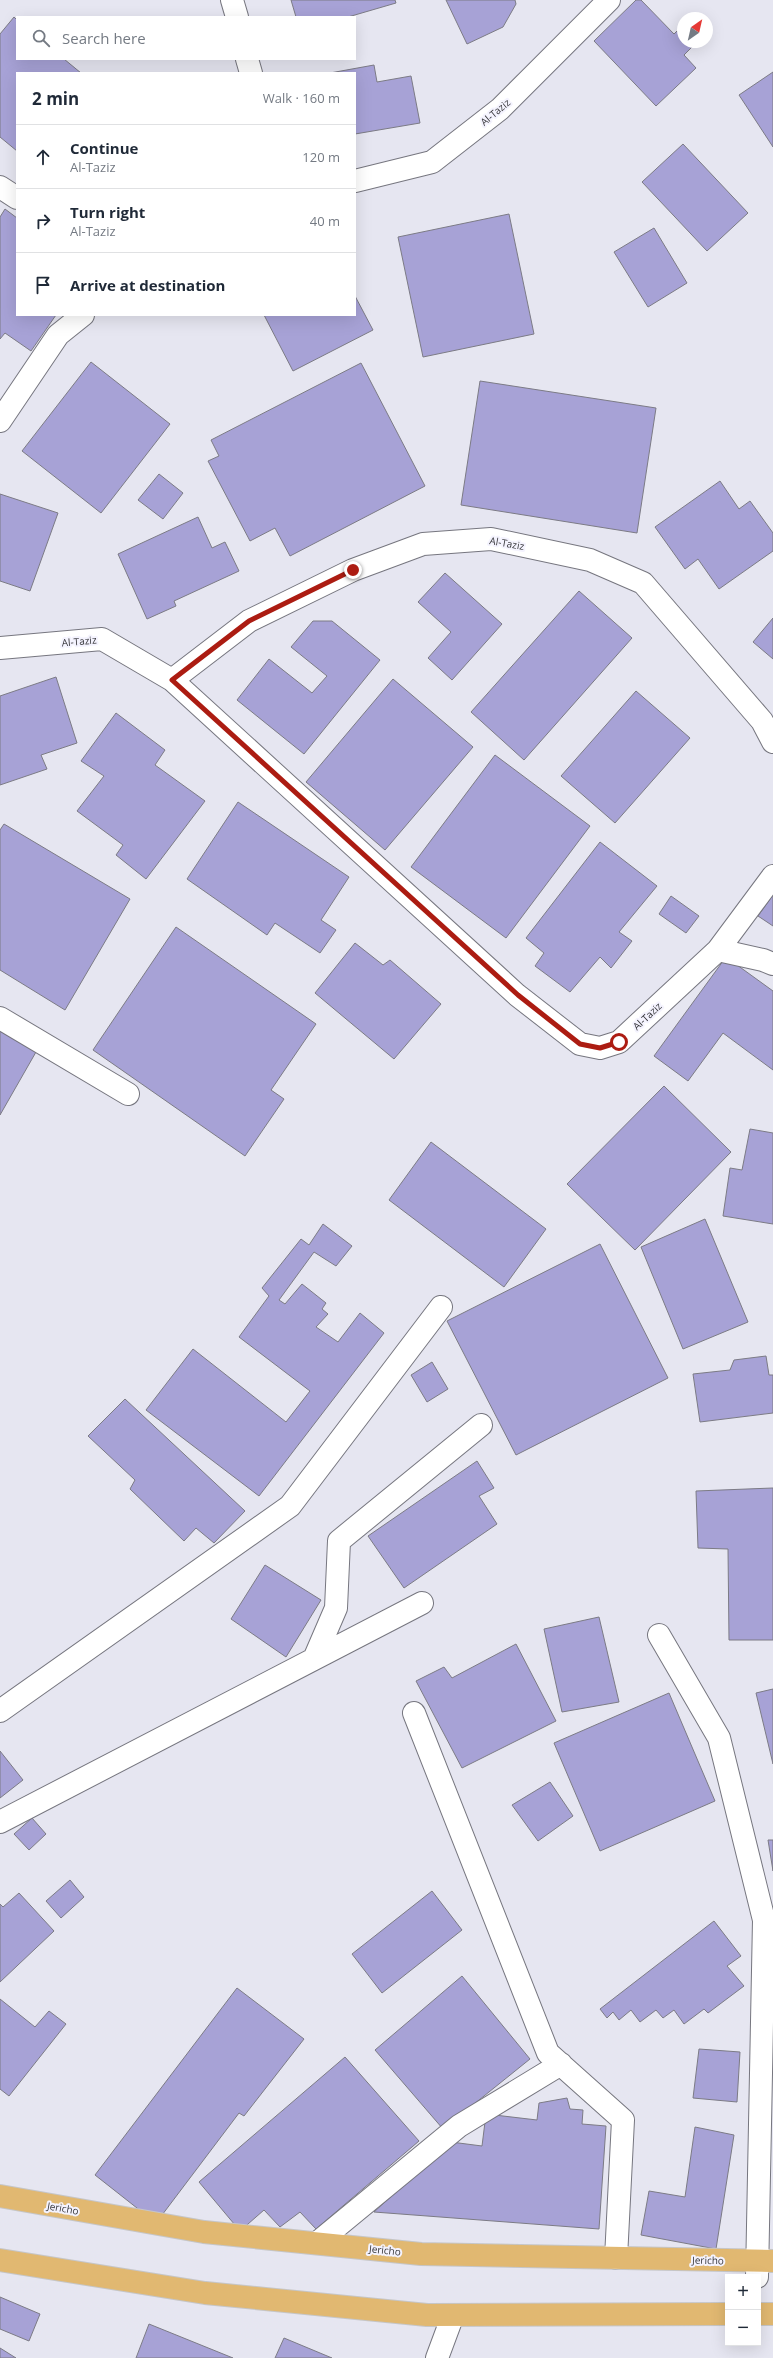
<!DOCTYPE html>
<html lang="en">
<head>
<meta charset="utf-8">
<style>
	body { margin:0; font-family:"Open Sans",sans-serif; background:#f6f6f7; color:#1f2937 }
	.controls { position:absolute; right:12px; bottom:12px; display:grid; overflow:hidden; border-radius:0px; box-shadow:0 4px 16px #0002 }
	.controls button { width:36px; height:36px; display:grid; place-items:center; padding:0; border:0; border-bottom:1px solid #e0e1e3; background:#fff; color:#1f2937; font:20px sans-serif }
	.compass { position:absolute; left:677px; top:12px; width:36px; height:36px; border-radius:50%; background:#fff; box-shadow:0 4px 16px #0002; rotate:34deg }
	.stop { position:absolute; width:12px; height:12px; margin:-9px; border:3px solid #ac1c12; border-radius:50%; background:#fff }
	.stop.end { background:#ac1c12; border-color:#fff; box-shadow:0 1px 4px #0008 }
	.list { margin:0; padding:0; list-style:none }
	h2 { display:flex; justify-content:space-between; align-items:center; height:52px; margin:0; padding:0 16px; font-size:17px }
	h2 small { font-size:13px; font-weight:400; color:#747a83 }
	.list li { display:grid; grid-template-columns:26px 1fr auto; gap:12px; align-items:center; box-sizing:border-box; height:64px; padding:0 16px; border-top:1px solid #e0e1e3 }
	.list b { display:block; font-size:15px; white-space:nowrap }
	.list p { margin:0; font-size:13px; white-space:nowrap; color:#747a83 }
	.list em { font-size:13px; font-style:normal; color:#747a83 }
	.icon { flex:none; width:22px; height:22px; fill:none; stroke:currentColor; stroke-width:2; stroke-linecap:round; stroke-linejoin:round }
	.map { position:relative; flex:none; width:773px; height:2358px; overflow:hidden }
	.search { position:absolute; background:#fff; box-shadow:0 4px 16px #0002; left:16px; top:16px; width:340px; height:44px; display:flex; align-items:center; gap:10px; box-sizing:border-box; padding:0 14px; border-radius:0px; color:#747a83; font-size:15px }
	.panel { position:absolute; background:#fff; box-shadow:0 4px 16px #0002; left:16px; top:72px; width:340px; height:244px; border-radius:0px }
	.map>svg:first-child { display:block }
</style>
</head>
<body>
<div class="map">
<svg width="773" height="2358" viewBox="0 0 773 2358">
	<rect width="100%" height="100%" fill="#e6e6f1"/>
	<path fill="#a7a2d6" stroke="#7c7b85" d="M291 0H395L396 3 348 17H296Z
		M446 0H515L516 4 503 27 467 44Z
		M636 0H641L674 34 682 26 683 42H697L684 55 696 68 656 106 594 41Z
		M14 17 17 20V59H64L81 73H17V151L0 137V34Z
		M374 65 377 82 411 76 420 123 355 134V73H330Z
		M773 72V147L739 95Z
		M683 144 748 213 707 251 642 182Z
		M5 209 17 218V315H56L31 351 5 333 0 339V217Z
		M509 214 534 334 423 357 398 237Z
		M654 228 687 283 648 307 614 252Z
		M355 296 373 330 293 371 264 315H355Z
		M91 362 170 424 101 513 22 451Z
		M361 363 425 486 290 556 275 528 250 541 208 461 219 456 211 440Z
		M480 381 656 408 637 533 461 505Z
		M159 474 183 493 163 519 138 500Z
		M720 481 739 509 750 501 773 533V551L719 589 698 559 685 569 655 527Z
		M0 494 58 513 30 591 0 581Z
		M198 517 212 548 225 542 239 571 174 601 176 606 147 619 118 554Z
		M445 573 502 624 452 680 428 658 451 632 418 602Z
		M579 591 632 638 524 760 471 712Z
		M773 618V659L753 642Z
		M313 621H332L380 660 304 754 237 700 269 659 312 693 327 676 291 647Z
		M56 677 77 743 41 755 47 769 0 785V696Z
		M393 679 473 747 385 850 306 782Z
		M636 691 690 738 615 823 561 776Z
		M116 713 165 750 155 765 205 801 146 879 116 855 123 845 77 811 104 776 81 761Z
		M495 755 590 826 506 938 411 867Z
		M238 802 349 877 321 920 336 930 320 953 275 923 267 935 187 879Z
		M4 824 130 899 65 1010 0 970V830Z
		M600 842 657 886 619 932 632 941 611 968 600 957 570 992 535 966 544 953 526 938Z
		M773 895V926L758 916Z
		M671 896 699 916 686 933 659 914Z
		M176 927 316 1024 271 1090 284 1099 245 1156 93 1050Z
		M355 943 383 965 390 960 441 1004 394 1059 315 993Z
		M726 957 773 991V1070L723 1033 688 1081 654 1056Z
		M0 1031 36 1052 0 1115Z
		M664 1086 731 1152 635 1250 567 1184Z
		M750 1129 773 1133V1224L723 1216 730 1168 742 1170Z
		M431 1142 546 1229 504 1287 389 1200Z
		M705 1219 748 1322 683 1349 641 1247Z
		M323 1224 352 1246 336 1266 314 1252 279 1300 285 1304 302 1284 326 1303 322 1309 328 1314 316 1327 338 1342 360 1313 384 1333 259 1496 146 1410 193 1349 286 1422 310 1391 239 1337 269 1296 262 1288 301 1239 309 1245Z
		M600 1244 668 1378 516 1455 447 1321Z
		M766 1356 769 1375H773V1413L700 1422 693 1374 730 1370 734 1360Z
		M432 1362 448 1389 427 1402 411 1375Z
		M125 1399 245 1511 214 1543 196 1528 184 1541 130 1489 135 1480 88 1436Z
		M477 1461 494 1488 479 1496 497 1524 404 1588 368 1536Z
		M773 1488V1640H729L728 1549 698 1548 696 1491Z
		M265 1565 321 1600 286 1657 231 1619Z
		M599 1617 619 1702 562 1712 544 1629Z
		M516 1644 556 1721 462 1768 416 1681 444 1667 452 1678Z
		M773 1689V1764L756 1693Z
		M669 1693 715 1801 600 1851 554 1743Z
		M0 1751 23 1780 0 1798Z
		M550 1782 573 1816 538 1841 512 1805Z
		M32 1818 46 1834 29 1850 14 1834Z
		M768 1840H773V1871Z
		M70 1880 84 1897 61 1918 46 1901Z
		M432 1891 462 1930 382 1993 352 1954Z
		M19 1893 54 1931 0 1982V1904L3 1907Z
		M714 1921 741 1956 727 1966 744 1986 708 2013 704 2009 684 2024 674 2010 663 2018 656 2010 640 2022 631 2010 619 2020 613 2012 607 2018 600 2009Z
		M462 1976 530 2059 443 2129 375 2050Z
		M237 1988 304 2039 244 2116 239 2113 156 2223 95 2175Z
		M0 1999 35 2027 49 2011 66 2024 9 2096 0 2089Z
		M699 2049 740 2052 737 2102 693 2098Z
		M345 2057 419 2141 316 2229 300 2212 280 2227 264 2210 240 2231 199 2182Z
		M567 2098 570 2109 583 2110 582 2124 606 2126 599 2229 374 2212 451 2142 482 2146 486 2114 537 2120 539 2103Z
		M695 2127 734 2135 716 2249 641 2235 649 2191 685 2197Z
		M0 2297 40 2314 29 2341 0 2329Z
		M149 2324 233 2358H136Z
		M284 2338 332 2358H275Z
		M0 2348 16 2358H0Z"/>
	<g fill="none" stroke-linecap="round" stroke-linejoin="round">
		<g stroke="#76767f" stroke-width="24">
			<path id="minor" d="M232 0 237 17
				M247 59 251 73
				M355 181 432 162 500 109 609 0
				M0 187 17 198
				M0 421 58 335 83 315
				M0 648 102 639 172 680 517 995 580 1044 600 1048 619 1042 718 950 773 876
				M172 680 249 621 353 570 423 544 491 539 590 560 643 583 762 721 773 742
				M718 950 763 960 773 964
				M0 1018 128 1094
				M659 1635 719 1738 764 1920 757 2277
				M314 1659 336 1608 339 1541 481 1425
				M0 1711 290 1506 441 1307
				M414 1713 548 2053 623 2120 616 2258
				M0 1822 422 1603
				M317 2243 459 2126 561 2064
				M437 2358 453 2315"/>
		</g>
		<g stroke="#c6c6c7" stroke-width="24">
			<path id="major" d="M0 2196 204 2232 421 2254 773 2261
				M0 2260 205 2293 427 2315 728 2314
				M758 2314H773"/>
		</g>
		<use href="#minor" stroke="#fff" stroke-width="22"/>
		<use href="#major" stroke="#e1b871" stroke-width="22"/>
	</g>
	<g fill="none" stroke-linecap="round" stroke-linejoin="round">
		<path stroke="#ac1c12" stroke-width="5" d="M353 570 249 621 172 680 518 995 580 1044 600 1048 619 1042"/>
	</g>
	<g text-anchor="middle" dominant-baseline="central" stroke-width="4" stroke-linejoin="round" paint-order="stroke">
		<g font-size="10" fill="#343438" stroke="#f4f3fe">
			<text transform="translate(495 112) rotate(-40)">Al-Taziz</text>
			<text transform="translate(507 543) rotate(10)">Al-Taziz</text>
			<text transform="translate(79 641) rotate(-5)">Al-Taziz</text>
			<text transform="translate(647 1016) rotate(-43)">Al-Taziz</text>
			<text transform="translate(63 2208) rotate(10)">Jericho</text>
			<text transform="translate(385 2250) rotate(6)">Jericho</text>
			<text transform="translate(708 2260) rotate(1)">Jericho</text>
		</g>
	</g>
</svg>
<div class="controls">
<button>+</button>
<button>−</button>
</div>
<svg class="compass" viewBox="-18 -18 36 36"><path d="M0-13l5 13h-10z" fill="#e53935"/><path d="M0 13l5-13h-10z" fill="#747a83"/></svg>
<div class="stop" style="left:619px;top:1042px"></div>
<div class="stop end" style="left:353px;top:570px"></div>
<div class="search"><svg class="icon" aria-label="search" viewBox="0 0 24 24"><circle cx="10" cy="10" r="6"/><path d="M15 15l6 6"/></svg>Search here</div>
<section class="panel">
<h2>2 min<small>Walk · 160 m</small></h2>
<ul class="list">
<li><svg class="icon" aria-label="ahead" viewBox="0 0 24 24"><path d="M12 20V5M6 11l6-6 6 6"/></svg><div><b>Continue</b><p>Al-Taziz</p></div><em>120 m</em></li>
<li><svg class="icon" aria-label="right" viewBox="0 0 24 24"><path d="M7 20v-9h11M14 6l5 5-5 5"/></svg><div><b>Turn right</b><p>Al-Taziz</p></div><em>40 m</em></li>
<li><svg class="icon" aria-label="arrive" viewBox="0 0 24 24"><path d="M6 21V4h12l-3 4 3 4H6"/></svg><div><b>Arrive at destination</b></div></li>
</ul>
</section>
</div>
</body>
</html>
